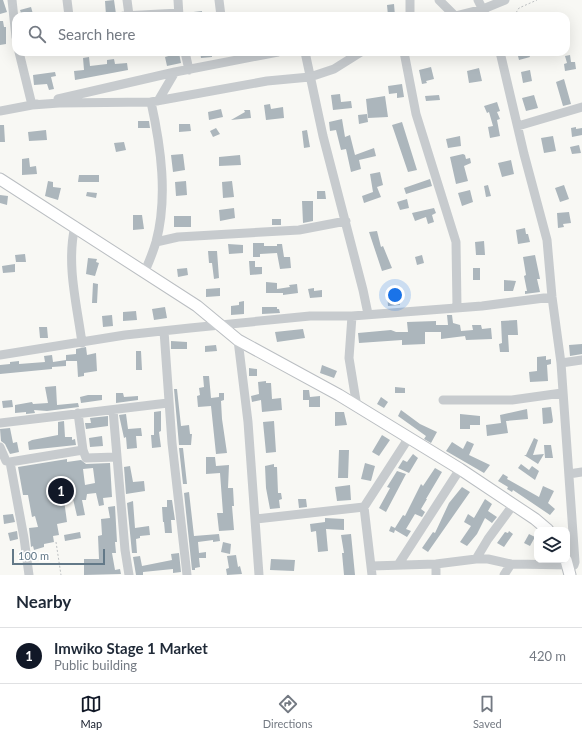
<!DOCTYPE html>
<html lang="en">
<head>
<meta charset="utf-8">
<style>
	body { margin:0; font-family:Lato,sans-serif; background:#f6f6f7; color:#1f2937 }
	.controls { position:absolute; right:12px; bottom:12px; display:grid; overflow:hidden; border-radius:8px; box-shadow:0 4px 16px #0002 }
	.controls button { width:36px; height:36px; display:grid; place-items:center; padding:0; border:0; border-bottom:1px solid #e0e1e3; background:#fff; color:#1f2937; font:20px sans-serif }
	.scale { position:absolute; left:12px; bottom:10px; width:93px; box-sizing:border-box; padding-left:4px; border:2px solid #637988; border-top:0; font-size:11px; line-height:14px; white-space:nowrap; color:#637988; -webkit-text-stroke:3px #fff; paint-order:stroke }
	.you { position:absolute; left:395px; top:295px; width:14px; height:14px; margin:-10px; border:3px solid #fff; border-radius:50%; background:#1a73e8; box-shadow:0 0 0 6px #1a73e833 }
	.badge { display:grid; place-items:center; width:26px; height:26px; border-radius:50%; background:#111827; color:#fff; font-size:13px; font-weight:700 }
	.pin { position:absolute; translate:-50% -50%; border:2px solid #fff; box-shadow:0 1px 4px #0006 }
	.list { margin:0; padding:0; list-style:none }
	h2 { display:flex; justify-content:space-between; align-items:center; height:52px; margin:0; padding:0 16px; font-size:17px }
	h2 small { font-size:13px; font-weight:400; color:#747a83 }
	.list li { display:grid; grid-template-columns:26px 1fr auto; gap:12px; align-items:center; box-sizing:border-box; height:56px; padding:0 16px; border-top:1px solid #e0e1e3 }
	.list b { display:block; font-size:15px; white-space:nowrap }
	.list p { margin:0; font-size:13px; white-space:nowrap; color:#747a83 }
	.list em { font-size:13px; font-style:normal; color:#747a83 }
	.icon { flex:none; width:22px; height:22px; fill:none; stroke:currentColor; stroke-width:2; stroke-linecap:round; stroke-linejoin:round }
	.map { position:relative; flex:none; width:582px; height:575px; overflow:hidden }
	.search { position:absolute; background:#fff; box-shadow:0 4px 16px #0002; left:12px; right:12px; top:12px; height:44px; display:flex; align-items:center; gap:10px; box-sizing:border-box; padding:0 14px; border-radius:12px; color:#747a83; font-size:15px }
	.sheet { height:108px; background:#fff }
	nav { display:flex; justify-content:space-around; align-items:center; box-sizing:border-box; height:56px; border-top:1px solid #e0e1e3; background:#fff; font-size:11px; color:#747a83 }
	nav a { display:grid; justify-items:center; gap:2px }
	nav .on { color:#111827 }
	.map>svg:first-child { display:block }
</style>
</head>
<body>
<div class="map">
<svg width="582" height="575" viewBox="0 0 582 575">
	<rect width="100%" height="100%" fill="#f8f8f4"/>
	<path fill="#acb6bc" fill-rule="evenodd" d="M0 0H3L7 12 0 14Z
		M114 0 116 14 106 15 105 1Z
		M394 4 395 16H388L387 5Z
		M31 7 33 14 22 16 20 10Z
		M202 11V15L186 16 185 13Z
		M0 21H3L4 27H6V44L0 45Z
		M200 52H212V57L201 58Z
		M517 52H528L530 57 519 60Z
		M179 53 181 63 167 66 165 57Z
		M570 55 571 62H575L576 69 565 71 564 64 567 63 565 56Z
		M89 57 90 66 107 64V60L114 59 115 64 127 63 128 70 75 80 74 71 84 70 83 58Z
		M431 67 434 79 426 81 427 83 422 84 419 70Z
		M479 68 482 81 469 83 467 71Z
		M530 70 532 81 523 83 521 72Z
		M55 72 56 76 51 77 54 89 49 90 47 84 34 85 33 75Z
		M564 79 571 104 563 106 556 82Z
		M402 84 404 97 397 98V93L389 94 388 86Z
		M340 94 341 102 351 101 352 108 333 110 331 95Z
		M439 95 440 100 426 101 425 96Z
		M534 95 538 108 526 111 522 98Z
		M385 96 388 117 368 118 366 99Z
		M497 102 500 111 497 112 500 119 497 120 500 136 490 138 488 127 493 126 489 112 487 113 484 106Z
		M270 104 271 109 283 107 284 118 266 120 264 105Z
		M221 109 223 117 209 120 208 112Z
		M244 110H250L251 118 231 120 245 112Z
		M367 114 368 122 359 124 358 115Z
		M342 119 345 137 350 135 355 155 374 148 376 156 359 160 361 169 351 172 346 149 341 150 336 130 330 131 329 122Z
		M138 121H149L150 128H138Z
		M402 122 417 170 408 172 392 125Z
		M179 124H190L191 131 179 132Z
		M0 125H4L5 142H0Z
		M576 127V129L582 128V135L572 137 571 128Z
		M216 128 220 134 213 137 210 131Z
		M46 130 47 140 29 141 28 132Z
		M307 130 310 147 304 148 302 131Z
		M460 136 461 146 448 148 446 139Z
		M553 136 556 151 544 153 541 138Z
		M124 142 126 150 116 152 114 143Z
		M579 145 581 153 572 154 570 147Z
		M183 154 185 170 173 172 171 155Z
		M463 154 465 155 466 159 470 158 471 163 464 166 468 181 456 184 450 157Z
		M240 155 241 165 219 166V157Z
		M29 158 30 167 36 166 37 174 22 175V159Z
		M511 160 514 174 502 177 498 163Z
		M380 172 383 185 377 187 381 197 364 203 362 196 373 192 370 174Z
		M79 175H99V182H78Z
		M430 179 432 186 406 194 404 188Z
		M48 181 53 182V187L61 188 58 200 45 196Z
		M186 181 187 195 176 196 175 182Z
		M232 181 234 197 223 198 222 182Z
		M488 185 491 196 486 197 484 186Z
		M564 185 569 199 560 202 555 188Z
		M470 190 473 202 462 206 458 193Z
		M317 191H325L326 199H317Z
		M87 192 97 193 96 198 86 196Z
		M0 195 8 196 7 205 0 203Z
		M407 199 409 208 400 210 397 202Z
		M302 201H313V221L303 223Z
		M234 208 235 218 220 221 219 210Z
		M434 208 436 213 432 215 434 222 428 224 426 217 415 221 412 213Z
		M569 212 571 223 563 224 564 227 558 228 557 213Z
		M133 215H142L144 229 133 230Z
		M174 216H191V227H174Z
		M272 219H281V225H272Z
		M525 228 526 234H528L530 242 518 244 516 230Z
		M377 231 381 247 383 246 392 268 382 271 369 232Z
		M484 241 485 255H476L475 242Z
		M253 243H264V246H277V244H282L284 257H290L291 268 280 269 277 253 260 254V257H253Z
		M228 244 243 245V253L229 254Z
		M208 251H217L219 278 214 279 212 263H209Z
		M25 254 26 262H16L15 255Z
		M422 255 424 263 417 265 415 257Z
		M535 255 539 274 540 279H537L540 292 525 294V291H527L524 276 526 275 523 257Z
		M88 258 97 259 96 262 99 263 95 276 86 274Z
		M249 261H255V267H262V274L250 275Z
		M15 264V272L3 273 2 266Z
		M187 268 188 275 178 277 177 269Z
		M473 268H480V280H473Z
		M504 280 516 281 513 291H504Z
		M266 282 277 283V289L290 287 289 285 297 284 298 293 283 295V293H266Z
		M93 283 98 284 97 303H92Z
		M220 288V296L206 297V289Z
		M314 288V291L322 290V297L310 298 308 289Z
		M387 292H398L400 305 388 306Z
		M244 301V314L231 315V306L239 305V302Z
		M165 307 167 318 154 320 152 309Z
		M262 307H277V309H279L280 313 262 314Z
		M136 311 137 320 123 321V312Z
		M112 315 113 326 103 327 102 316Z
		M447 315H452L453 323 460 325 461 331 473 330 472 325H481L482 329 491 328 492 339 466 340 465 336 441 339V332H425V344L402 345V340L359 343 358 333 391 330 396 332H408L407 322 436 321V325H448Z
		M517 320 518 335H508L509 352H500L499 344 502 343 501 321Z
		M39 327H47L48 338H40Z
		M303 329 305 338 277 342 275 332Z
		M171 341 187 342V349H171Z
		M582 344V354L570 356 569 345Z
		M216 345 217 351 205 352V346Z
		M86 347 87 355 96 353 97 371 84 373V376L78 377 77 361H66V366L52 367V369L0 374V365L10 364V362L19 361V364L45 362 44 356 52 355 53 362 66 360V355L76 354V349Z
		M136 351H141L142 370H136Z
		M546 356V360L551 359V364L547 365 548 381 530 382 529 372 537 371V357Z
		M322 365 337 371 334 378 320 373Z
		M249 368 257 369V376H249Z
		M203 376H209L211 398 219 397V393H224V400L221 401 222 419 227 453 216 454 211 406 198 407 197 396 200 395 199 388 204 387Z
		M266 381V383H271L272 399 281 398 282 410 262 412 261 400 252 402 251 396 259 394 258 382Z
		M56 386 57 405 78 403 79 407 47 411 34 410 35 413 26 414V412L15 413V405L32 402 33 404 48 403 45 387Z
		M395 387 405 388V393H395Z
		M174 389H177L181 426 189 425 190 434H192L191 445H179Z
		M303 390H309L310 397 320 396V407H309V400H303Z
		M116 393H123L124 397 138 396V400L116 403Z
		M88 395H102V400L81 403 80 397Z
		M381 397 388 402 384 408 377 404Z
		M12 400 13 407 3 408 2 401Z
		M551 407 553 421 552 423 543 424 542 408Z
		M527 409 528 419 506 421 508 433 487 436 486 425 501 423 500 415Z
		M401 410 420 424 437 432 431 443 424 439 426 436 398 416Z
		M161 411V431L159 432 161 447 152 448 151 435H154V412Z
		M335 412H344L347 425 335 426Z
		M126 414 128 429 141 428 142 436H136L137 448 127 449 126 437 124 438 119 415Z
		M460 414 480 416V425H470V429H460Z
		M108 416V426L86 429 85 423H91L90 418Z
		M64 421 65 437H72V440L75 439 76 445 29 450 28 442 32 440 58 435V422Z
		M274 421 276 452 266 453 263 422Z
		M10 428 13 443 17 442 19 452 10 454 5 444 1 441 0 429Z
		M382 435 390 440 379 456 372 452Z
		M102 436 103 446 90 447 89 438Z
		M534 438 538 440 533 455 544 454 538 464 524 455H526Z
		M467 441 474 444 469 455 490 465 484 473 446 451 452 442 463 449Z
		M544 445H551L553 458H545Z
		M179 448H183L187 484H183Z
		M339 450H349L348 478H338Z
		M413 454 418 458 409 473 398 468 403 460 407 462Z
		M206 457H215L216 466 229 465 228 488H233L234 506H232L234 530 219 531 217 513H223L220 473 206 474Z
		M67 459V462L81 460 86 464 110 463 112 497 103 498 104 505 99 506 96 493 87 494 86 500H82L85 515 77 516 73 499 64 500 67 522 57 524 59 535 53 536 54 542 44 544V547L34 550 33 546 31 547 29 528 38 527 35 516 32 517 28 495H23L18 467ZM93 468 95 483 85 485 83 469Z
		M365 463 375 466 371 481 361 479Z
		M274 464V467H277L278 493H281L282 499 279 500 280 508 270 509 266 488 265 466Z
		M521 464 529 470 532 466 539 471 535 480 518 468Z
		M130 466 133 482 144 481 145 491 126 494 124 467Z
		M435 468 442 472 426 499H427L421 509 425 512 422 517 415 514 406 529 411 531 407 537 395 530 394 533 389 531 391 526 395 528 403 515 405 516 421 484 423 486Z
		M397 471 406 474 386 512 379 508 390 488 387 487Z
		M503 474 508 477 507 479 539 497 543 486 554 491 548 503 555 509 550 515 513 490 512 492 507 489 508 487 498 481Z
		M350 485 351 500 337 501 335 487Z
		M462 487 470 492 428 552 422 548 433 532 435 533 449 503Z
		M189 492 194 536 219 534 220 541 213 542V540L198 542 199 553 206 552V558H199L200 567 195 568V570H192L184 493Z
		M298 499H306L307 507 299 508Z
		M485 499 492 504 488 511 497 517 492 523 485 518 477 534 467 546 460 542 471 526 464 522 468 514 474 518Z
		M167 500H172L175 520H171L172 533H165L164 522H163L162 507H167Z
		M133 501 135 528 149 526 150 535 140 536V538L136 539 137 553H132L127 503Z
		M115 506 117 542H115L116 553H112L115 570 120 569 121 574 84 575V559H99L98 536 102 535 101 519 110 518 108 507Z
		M13 514 15 522 4 524 3 515Z
		M325 518 344 519V530L326 529 328 551 318 552 316 531 311 532 310 524 325 522Z
		M17 531 18 539 10 541 8 533Z
		M509 531 513 534 504 547 497 543 505 532 508 533Z
		M80 532 81 538 65 541 64 535Z
		M351 534 355 575H344L342 553H344L341 535Z
		M529 534 535 537 530 546 524 543Z
		M223 542 231 544 230 554 221 552Z
		M179 553 181 572 173 573V569L143 572V575H136L133 557 140 556 142 566 172 560 171 554Z
		M236 555 238 567 240 566 242 574 227 575 226 569 229 568 227 556Z
		M271 559 295 560 294 571 270 570Z"/>
	<g fill="none" stroke-linecap="round" stroke-linejoin="round">
		<g stroke="#babec2" stroke-width="13">
			<path id="major" d="M0 179 197 306 238 340 339 395 460 469 535 519 548 530
				M566 560 570 575"/>
		</g>
		<path stroke="#bec1c3" stroke-width="1" stroke-dasharray="2 2" stroke-linecap="butt" d="M514 16 519 8 537 0
			M56 542 61 575"/>
		<path stroke="#c7cbce" stroke-width="9" d="M12 0 16 37
			M67 0 69 16
			M127 0 129 15
			M178 0 179 16
			M219 0 221 16
			M410 0V16
			M439 0 455 16
			M478 0 486 16
			M123 16 179 13
			M455 16 483 9 505 0
			M19 52 32 105 37 104
			M185 52 189 70
			M305 52 323 136 363 290 368 314
			M404 52 416 114 456 242 457 307
			M58 99 175 72 278 52
			M158 101 175 72
			M0 111 32 105 59 103 151 102 267 81 310 77 334 69 361 52
			M518 126 582 107
			M75 226C66 264 77 305 82 343
			M156 242 178 237 299 230 346 221
			M145 271C149 262 153 252 156 242 168 197 161 147 151 102
			M352 316 349 358 357 407
			M164 331 172 443 187 575
			M238 340 248 422 259 575
			M0 355 125 335 190 328 310 316H352L482 306 552 297
			M561 363 582 360
			M443 400H512L562 393
			M113 410 125 550 129 575
			M0 423 168 403
			M0 447 6 461 10 462
			M83 450 86 458 116 457
			M569 474 582 472
			M364 507 372 575
			M256 519 364 507 408 439
			M476 559 488 539 513 505
			M436 564V575
			M398 565 460 469
			M371 566 436 564 476 559H488L511 564 574 565 575 562 561 363 552 297 547 240 524 154 500 52
			M29 575 24 538 10 462 83 450 78 413
			M504 575 511 564"/>
		<use href="#major" stroke="#fff" stroke-width="11"/>
	</g>
</svg>
<div class="controls">
<button><svg class="icon" aria-label="layers" viewBox="0 0 24 24"><path d="M12 4l9 5-9 5-9-5zM3 14l9 5 9-5"/></svg></button>
</div>
<div class="scale">100 m</div>
<div class="you"></div>
<div class="pin badge" style="left:61px;top:491px">1</div>
<div class="search"><svg class="icon" aria-label="search" viewBox="0 0 24 24"><circle cx="10" cy="10" r="6"/><path d="M15 15l6 6"/></svg>Search here</div>
</div>
<section class="sheet">
<h2>Nearby<small></small></h2>
<ul class="list">
<li><span class="badge">1</span><div><b>Imwiko Stage 1 Market</b><p>Public building</p></div><em>420 m</em></li>
</ul>
</section>
<nav>
<a class="on"><svg class="icon" aria-label="map" viewBox="0 0 24 24"><path d="M3 6l6-2 6 2 6-2v14l-6 2-6-2-6 2zM9 4v14M15 6v14"/></svg>Map</a>
<a><svg class="icon" aria-label="directions" viewBox="0 0 24 24"><path d="M12 3l9 9-9 9-9-9zM9 14v-3h6M13 9l2 2-2 2"/></svg>Directions</a>
<a><svg class="icon" aria-label="saved" viewBox="0 0 24 24"><path d="M7 4h10v16l-5-4-5 4z"/></svg>Saved</a>
</nav>
</body>
</html>
